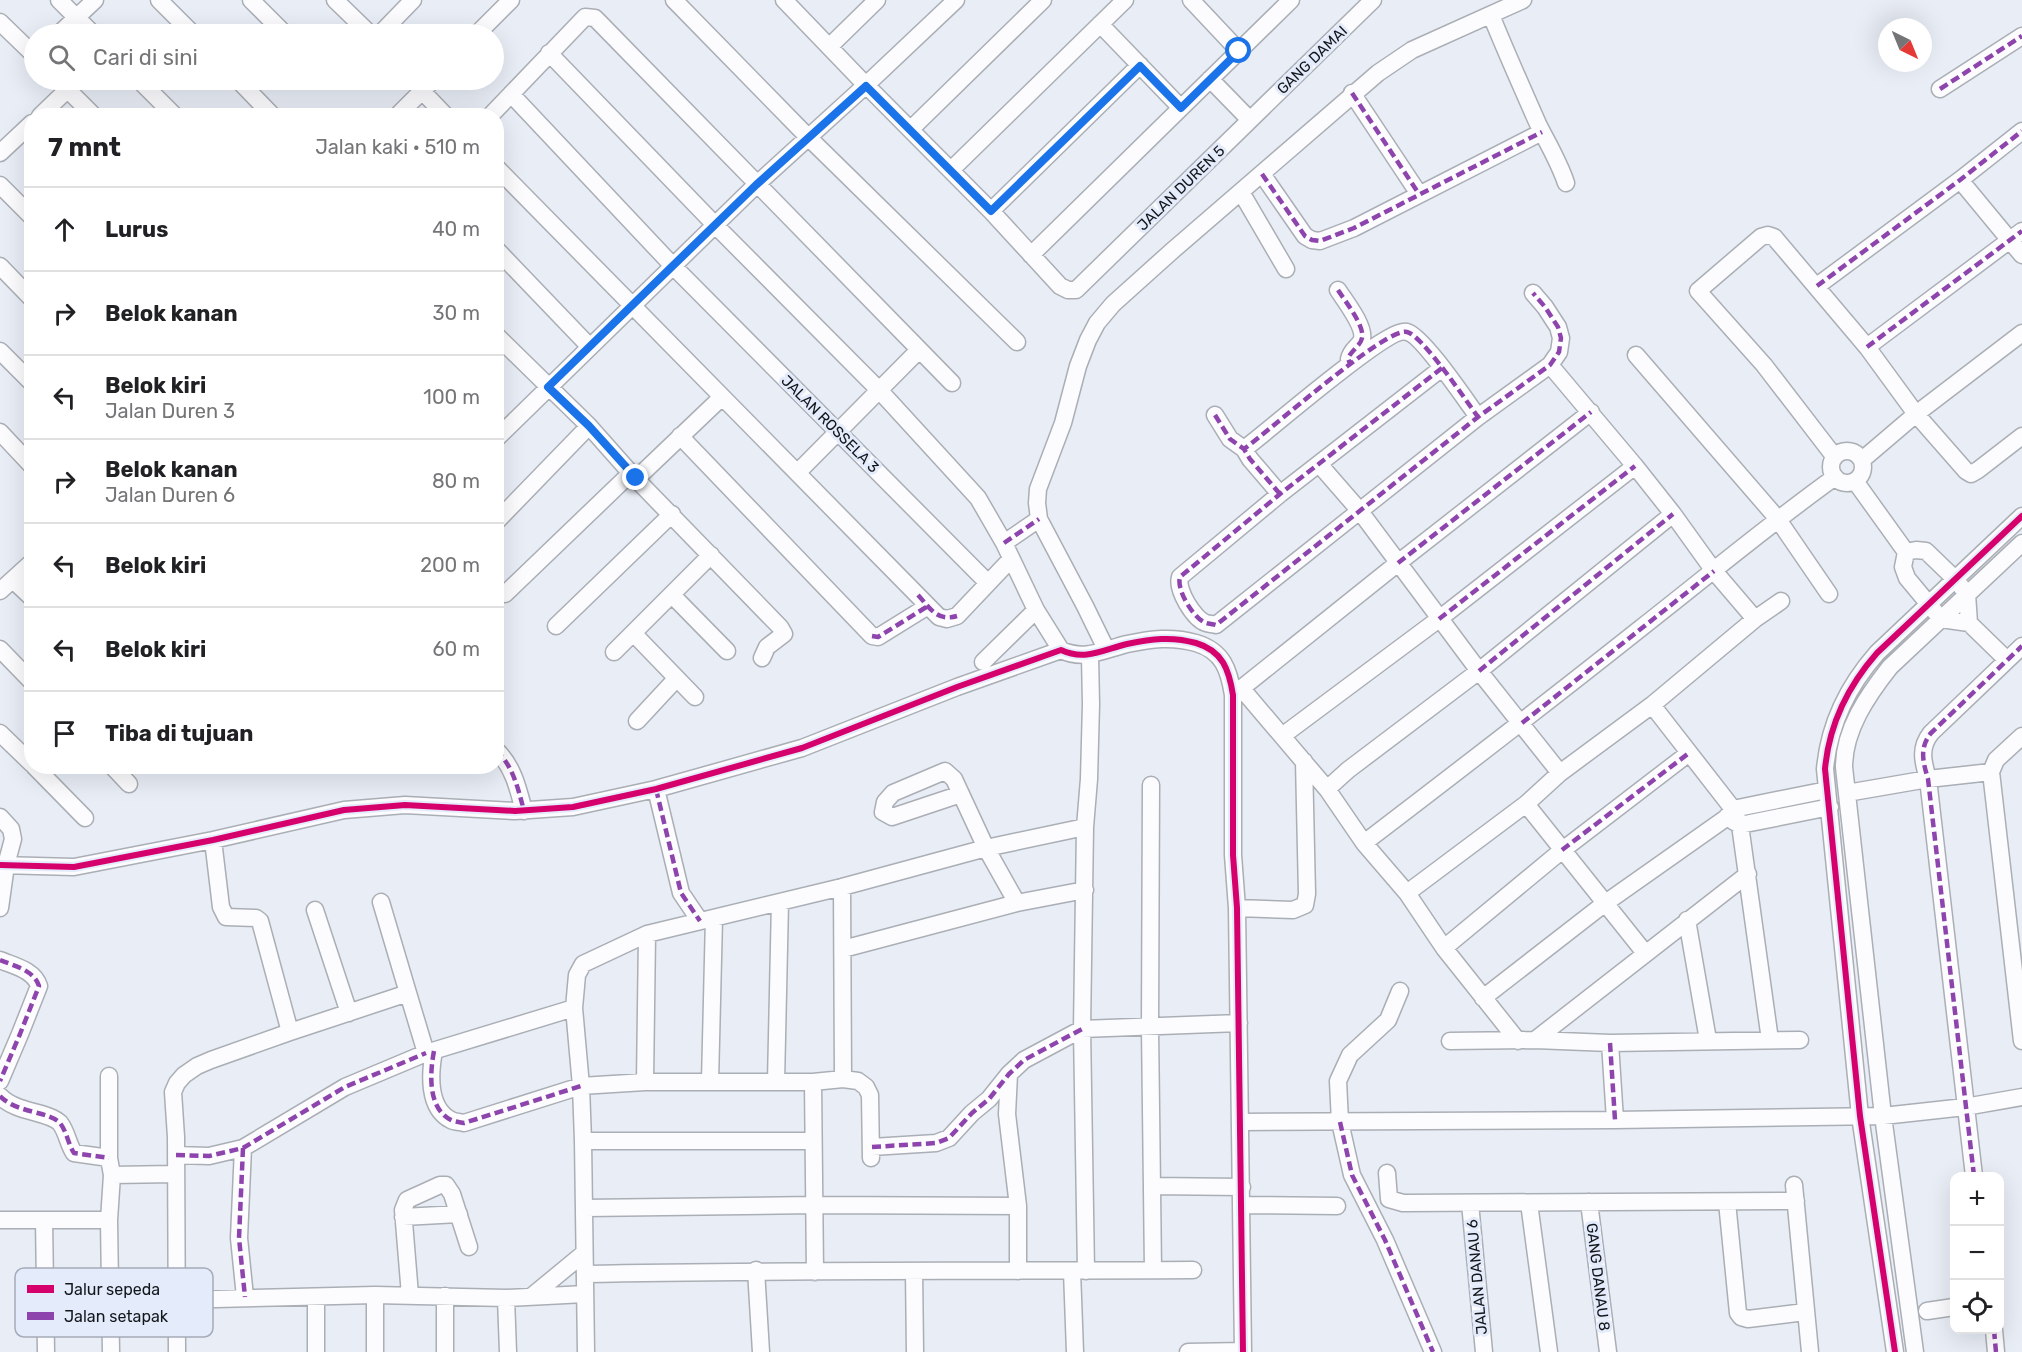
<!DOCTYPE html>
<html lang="id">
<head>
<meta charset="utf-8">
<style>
	body { margin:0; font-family:Rubik,sans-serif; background:#f6f6f6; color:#202124 }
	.controls { position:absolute; right:18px; bottom:18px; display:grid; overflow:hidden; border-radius:12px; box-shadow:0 6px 24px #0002 }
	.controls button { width:54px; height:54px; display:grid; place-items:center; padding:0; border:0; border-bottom:2px solid #e0e0e0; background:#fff; color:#202124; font:30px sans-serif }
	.compass { position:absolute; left:1878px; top:18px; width:54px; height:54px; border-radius:50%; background:#fff; box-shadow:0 6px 24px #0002; rotate:137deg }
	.stop { position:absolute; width:18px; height:18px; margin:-14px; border:4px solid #1a73e8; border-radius:50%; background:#fff }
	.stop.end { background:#1a73e8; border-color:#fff; box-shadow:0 2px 6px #0008 }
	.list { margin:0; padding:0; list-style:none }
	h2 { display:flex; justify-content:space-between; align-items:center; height:78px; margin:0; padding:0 24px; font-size:26px }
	h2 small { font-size:20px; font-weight:400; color:#757577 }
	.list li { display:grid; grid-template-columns:39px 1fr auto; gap:18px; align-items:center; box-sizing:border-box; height:84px; padding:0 24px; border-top:2px solid #e0e0e0 }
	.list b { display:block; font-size:22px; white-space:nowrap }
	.list p { margin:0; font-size:20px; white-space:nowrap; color:#757577 }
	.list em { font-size:20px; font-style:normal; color:#757577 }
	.icon { flex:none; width:33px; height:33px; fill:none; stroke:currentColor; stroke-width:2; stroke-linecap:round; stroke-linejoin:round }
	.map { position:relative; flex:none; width:2022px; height:1352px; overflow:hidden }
	.search { position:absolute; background:#fff; box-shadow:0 6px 24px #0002; left:24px; top:24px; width:480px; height:66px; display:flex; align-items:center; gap:15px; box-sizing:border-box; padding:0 21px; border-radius:33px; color:#757577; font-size:22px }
	.panel { position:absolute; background:#fff; box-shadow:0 6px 24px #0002; left:24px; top:108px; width:480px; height:666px; border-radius:24px }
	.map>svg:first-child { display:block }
</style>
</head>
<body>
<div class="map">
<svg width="2022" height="1352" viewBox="0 0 2022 1352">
	<rect width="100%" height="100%" fill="#e9edf6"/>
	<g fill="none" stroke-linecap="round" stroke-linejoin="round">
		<g stroke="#aaaeb5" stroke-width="19">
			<path id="street" d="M59 0 93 34
				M159 0 193 34
				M251 0 285 34
				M335 0 370 34
				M674 0 808 137 1017 342
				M784 0 860 79 991 211 1060 286 1068 290H1076L1373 0
				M1191 0 1239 51
				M1491 15C1506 52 1522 88 1538 124 1548 144 1559 162 1566 183
				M0 22 34 55
				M1100 24 1181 108
				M59 34 95 0
				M380 34 413 0
				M477 34 511 0
				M830 46 877 0
				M549 53 720 230 880 391 978 498 1004 543 1036 610 1061 650
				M1210 79 1250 120
				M58 80 94 116
				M139 80 175 116
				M238 80 273 116
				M1940 89 2022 36
				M422 91 446 116
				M1352 93 1419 194
				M511 94 673 266 987 582
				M40 116 68 89
				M397 116 433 80
				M490 116 585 17 595 18 952 383
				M911 129 1043 0
				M0 153 32 123
				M496 167 939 617 947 619 957 616 1011 559
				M951 170 1125 0
				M1262 174 1305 236 1312 240 1320 241 1354 228 1542 132
				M1960 180 2022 255
				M0 185 32 217
				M1241 192 1286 269
				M991 211 1140 65
				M496 249 590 347
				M1031 255 1291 0
				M0 266 32 299
				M1817 286 1960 180 2022 131
				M1338 290C1345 301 1365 326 1362 339 1360 346 1351 349 1349 359
				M496 335 589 426 636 479 780 627 784 634 767 647 762 658
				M1867 347 2022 231
				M0 351 32 383
				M1636 355 1777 518 1829 594
				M1550 365 1635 466 1673 514 1714 571 1755 619
				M1442 368 1280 494 1180 577C1176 590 1194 619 1206 623 1209 624 1213 624 1216 625L1478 417 1550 365 1559 352 1561 338 1558 327 1545 307 1533 293
				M1215 415 1230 439 1244 449
				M0 432 32 466
				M680 436 872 636 878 637 928 606
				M496 439 756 185 866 85 956 0
				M1831 467a16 16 0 1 1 32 0a16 16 0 1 1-32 0Z
				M1834 456 1764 365 1698 291 1761 237 1768 235 1774 237 1867 347 1916 414 1966 471 1971 474 1978 470 2022 436
				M1862 460 1916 414 2022 333
				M1319 464 1359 510 1479 671 1560 773
				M798 472 919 350
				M636 479 722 397
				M1855 481 1906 552
				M1280 494 1250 459 1244 449C1268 432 1387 326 1407 332 1422 335 1467 402 1478 417
				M496 522 589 426
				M1004 543 1039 519
				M13 580 32 598
				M0 591 32 562
				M505 594 631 473
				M672 595 727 651
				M1969 623 1967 594 1955 579 1926 551 1916 550 1906 552 1903 567 1907 578 1941 619 1969 623 2007 660
				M556 626 672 514
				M633 633 695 697
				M0 649 32 682
				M1106 649 1085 606 1039 519 1037 503 1038 489 1063 423 1078 366 1088 340 1097 323 1113 304 1172 251 1378 73 1412 50 1523 0
				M614 652 711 555
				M983 662 1036 610
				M1242 689 1327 789 1364 843 1407 893 1444 948 1518 1041
				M1233 695 1398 563 1591 412
				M1652 705 1733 809 1740 825 1770 1040
				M637 721 676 679
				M0 733 32 764
				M1282 736 1439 619 1635 466
				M2022 736 1996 760 1991 772 2022 1041
				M496 750C513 766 518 788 524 811
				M34 766 85 818
				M112 766 129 784
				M1151 785 1150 1028 1153 1270
				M656 789 681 893 700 921
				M1327 789 1348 770 1479 671 1673 514
				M1847 793 1928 779 1991 772
				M1526 804 1645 953
				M0 817 11 829 13 839 6 865 0 908
				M1733 821 1740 825 1830 807
				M213 840 221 907 226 917 256 918 260 921 290 1032
				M1364 843C1457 772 1549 701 1641 628 1705 578 1768 525 1835 477
				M0 865 74 867 213 840 344 810 405 805 515 811 573 807 656 789 802 748 957 687 1061 650C1085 661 1103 650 1127 644 1151 639 1172 636 1196 643 1223 651 1229 670 1233 695V855L1237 908 1243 1352
				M842 887 843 1079
				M1407 893 1526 804 1560 773 1652 705 1755 619 1781 601
				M381 902 408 993
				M1017 903 1085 890
				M1237 908 1293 910 1305 905 1307 894 1304 761
				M315 910 349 1013
				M1687 920 1708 1040
				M1444 948 1560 852 1689 753
				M843 949 1017 903 986 848 954 779 945 771 893 793 885 802 883 812 892 817 961 794
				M0 960C14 966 34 970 39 986L20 1034 0 1081
				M1400 991 1388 1020 1350 1055 1338 1081 1340 1122 1352 1175 1385 1240 1433 1352
				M1483 998 1604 904 1726 818 1733 809 1827 790
				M1535 1040 1748 874
				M1450 1041 1535 1040 1610 1043 1800 1040
				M1610 1043 1615 1120
				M434 1051C430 1072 427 1108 451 1120 455 1122 460 1122 464 1123L581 1086 645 1082H813L843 1079 858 1081 866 1087 870 1095 871 1158
				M1009 1074 1007 1114 1018 1206V1271
				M109 1076V1158L112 1175 109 1220 111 1352
				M645 1082 647 934
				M710 1082 714 918
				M776 1082 780 902
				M813 1082 815 1272
				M0 1096C16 1113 48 1111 60 1123 67 1132 68 1144 74 1153L109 1158
				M1241 1122 1615 1120 1883 1116 1965 1107 2022 1097
				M583 1141H812
				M872 1147 936 1143 949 1138 972 1113 989 1099 1009 1074 1024 1060 1082 1029 1239 1023
				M243 1148 239 1238 245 1297
				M176 1155 209 1156 243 1148 345 1087 426 1053 574 1008
				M1387 1173 1389 1199 1403 1203 1796 1201
				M112 1175 175 1174
				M1974 1176 1928 779C1923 762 1919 748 1931 733L2022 646
				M1794 1185 1810 1352
				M1152 1186 1242 1187
				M1589 1202 1608 1352
				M1727 1202 1738 1313 1741 1317 1748 1319 1805 1312
				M1470 1203 1484 1352
				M1529 1203 1549 1352
				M1242 1205 1337 1206
				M585 1208 814 1205 1018 1206
				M403 1217 459 1214
				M0 1220H109
				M44 1220 46 1352
				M756 1270 761 1352
				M914 1271 915 1352
				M1072 1271 1075 1352
				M1086 1271 1082 1029 1085 827 1089 779 1091 704 1090 656
				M585 1274C788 1270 991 1271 1193 1270
				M375 1295V1352
				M410 1295 403 1210 407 1200 440 1185H446L452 1194 469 1247
				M532 1296 583 1254
				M316 1297V1352
				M506 1298 508 1352
				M176 1300 375 1295 506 1298 585 1294
				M1927 1311 1954 1307
				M1994 1330 1996 1352
				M177 1352 176 1137 173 1092 177 1083 184 1075 197 1066 211 1060 290 1032 408 993 426 1053
				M445 1352V1296
				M586 1352 583 1141 581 1086 574 1008 577 975 583 964 647 934 842 887 986 848 1085 827
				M1188 1352 1243 1351
				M1895 1352 1860 1116 1825 769C1829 725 1848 686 1877 653L2022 516
				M1915 1352 1883 1116 1844 767C1844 730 1867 696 1890 667L2022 543"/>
		</g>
		<use href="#street" stroke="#fcfcfe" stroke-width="16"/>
		<path stroke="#8e44ad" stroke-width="4.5" stroke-dasharray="9 4.5" stroke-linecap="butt" d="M1940 89 2022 36
			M1352 93 1419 194
			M1262 174 1305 236 1312 240 1320 241 1354 228 1542 132
			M1817 286 1960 180 2022 131
			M1338 290C1345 301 1365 326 1362 338 1361 345 1352 350 1348 358L1350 364
			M1867 347 2022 231
			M1442 368 1280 494 1180 577C1176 590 1194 619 1206 623 1209 624 1213 624 1216 625L1478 417 1550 365 1559 352 1561 338 1558 327 1545 307 1533 293
			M1215 415 1230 439 1244 449
			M1280 494 1250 459 1244 449C1268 432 1387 326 1407 332 1422 335 1467 402 1478 417
			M1004 543 1039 519
			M1398 563 1591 412
			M918 595C930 608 937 622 957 616
			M1439 619 1635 466
			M872 636 878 637 928 606
			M1479 671 1673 514
			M1522 723 1714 571
			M496 750C513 766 518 788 524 811
			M656 789 681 893 700 921
			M1562 850 1689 753
			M0 960C14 966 34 970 39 986L20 1034 0 1081
			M1610 1043 1615 1120
			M434 1051C430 1072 427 1108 451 1120 455 1122 460 1122 464 1123L581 1086
			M0 1096C16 1113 48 1111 60 1123 67 1132 68 1144 74 1153L109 1158
			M1340 1122 1352 1175 1385 1240 1433 1352
			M872 1147 936 1143 949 1138 972 1113 989 1099 1009 1074 1024 1060 1082 1029
			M243 1148 239 1238 245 1297
			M176 1155 209 1156 243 1148 345 1087 426 1053
			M1974 1176 1928 779C1923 762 1919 748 1931 733L2022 646
			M1994 1330 1996 1352"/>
		<g stroke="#e4ebfb" stroke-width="10">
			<path id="cycleway" d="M0 865 74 867 213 840 344 810 405 805 515 811 573 807 656 789 802 748 957 687 1061 650C1085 661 1103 650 1127 644 1151 639 1172 636 1196 643 1223 651 1229 670 1233 695V855L1237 908 1243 1352
				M1895 1352 1860 1116 1825 769C1829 725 1848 686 1877 653L2022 516"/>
		</g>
		<use href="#cycleway" stroke="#d6006c" stroke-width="6"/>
	</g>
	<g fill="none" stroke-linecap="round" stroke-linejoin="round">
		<path stroke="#1a73e8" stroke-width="8" d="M636 478 589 426 548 387 756 185 866 86 991 211 1140 66 1181 108 1239 51"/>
	</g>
	<g text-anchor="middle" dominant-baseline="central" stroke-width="6" stroke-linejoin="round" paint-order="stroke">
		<g font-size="15" fill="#13161b" stroke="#e4ebfb">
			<text transform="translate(1312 60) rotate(-44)">GANG DAMAI</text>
			<text transform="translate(1181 188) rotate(-44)">JALAN DUREN 5</text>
			<text transform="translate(830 424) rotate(45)">JALAN ROSSELA 3</text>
			<text transform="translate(1477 1277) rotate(-95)">JALAN DANAU 6</text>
			<text transform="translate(1598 1277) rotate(83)">GANG DANAU 8</text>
		</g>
	</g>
	<rect x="15" y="1268" width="198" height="69" rx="9" fill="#e4ebfb" stroke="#a5abb8" stroke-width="1.5"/>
	<rect x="27" y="1285" width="27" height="8" fill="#d6006c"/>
	<rect x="27" y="1312" width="27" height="8" fill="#8e44ad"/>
	<g font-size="16" fill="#13161b">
		<text x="64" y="1295">Jalur sepeda</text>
		<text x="64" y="1322">Jalan setapak</text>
	</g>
</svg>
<div class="controls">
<button>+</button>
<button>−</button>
<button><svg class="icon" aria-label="locate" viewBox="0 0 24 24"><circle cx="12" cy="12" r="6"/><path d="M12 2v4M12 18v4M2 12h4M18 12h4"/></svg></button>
</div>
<svg class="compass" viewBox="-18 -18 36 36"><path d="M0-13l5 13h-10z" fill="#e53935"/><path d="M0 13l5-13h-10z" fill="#757577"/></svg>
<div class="stop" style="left:1239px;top:51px"></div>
<div class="stop end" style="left:636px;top:478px"></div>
<div class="search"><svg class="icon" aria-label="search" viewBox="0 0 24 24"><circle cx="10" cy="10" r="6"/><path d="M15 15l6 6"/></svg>Cari di sini</div>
<section class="panel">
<h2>7 mnt<small>Jalan kaki · 510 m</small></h2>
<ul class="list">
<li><svg class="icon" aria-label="ahead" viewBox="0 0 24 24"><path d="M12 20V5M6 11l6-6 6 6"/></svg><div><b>Lurus</b></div><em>40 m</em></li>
<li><svg class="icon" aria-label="right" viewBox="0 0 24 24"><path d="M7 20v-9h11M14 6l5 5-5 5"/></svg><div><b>Belok kanan</b></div><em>30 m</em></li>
<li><svg class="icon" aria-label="left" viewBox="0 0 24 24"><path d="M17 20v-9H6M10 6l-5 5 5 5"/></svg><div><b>Belok kiri</b><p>Jalan Duren 3</p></div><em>100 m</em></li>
<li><svg class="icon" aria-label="right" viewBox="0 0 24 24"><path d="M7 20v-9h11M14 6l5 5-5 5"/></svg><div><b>Belok kanan</b><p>Jalan Duren 6</p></div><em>80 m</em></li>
<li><svg class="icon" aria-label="left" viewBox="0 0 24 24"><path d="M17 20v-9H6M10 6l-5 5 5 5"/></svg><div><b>Belok kiri</b></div><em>200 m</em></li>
<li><svg class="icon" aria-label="left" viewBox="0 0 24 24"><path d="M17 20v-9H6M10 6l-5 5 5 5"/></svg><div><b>Belok kiri</b></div><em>60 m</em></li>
<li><svg class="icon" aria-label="arrive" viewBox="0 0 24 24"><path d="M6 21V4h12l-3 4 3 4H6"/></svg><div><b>Tiba di tujuan</b></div></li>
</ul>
</section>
</div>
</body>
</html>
